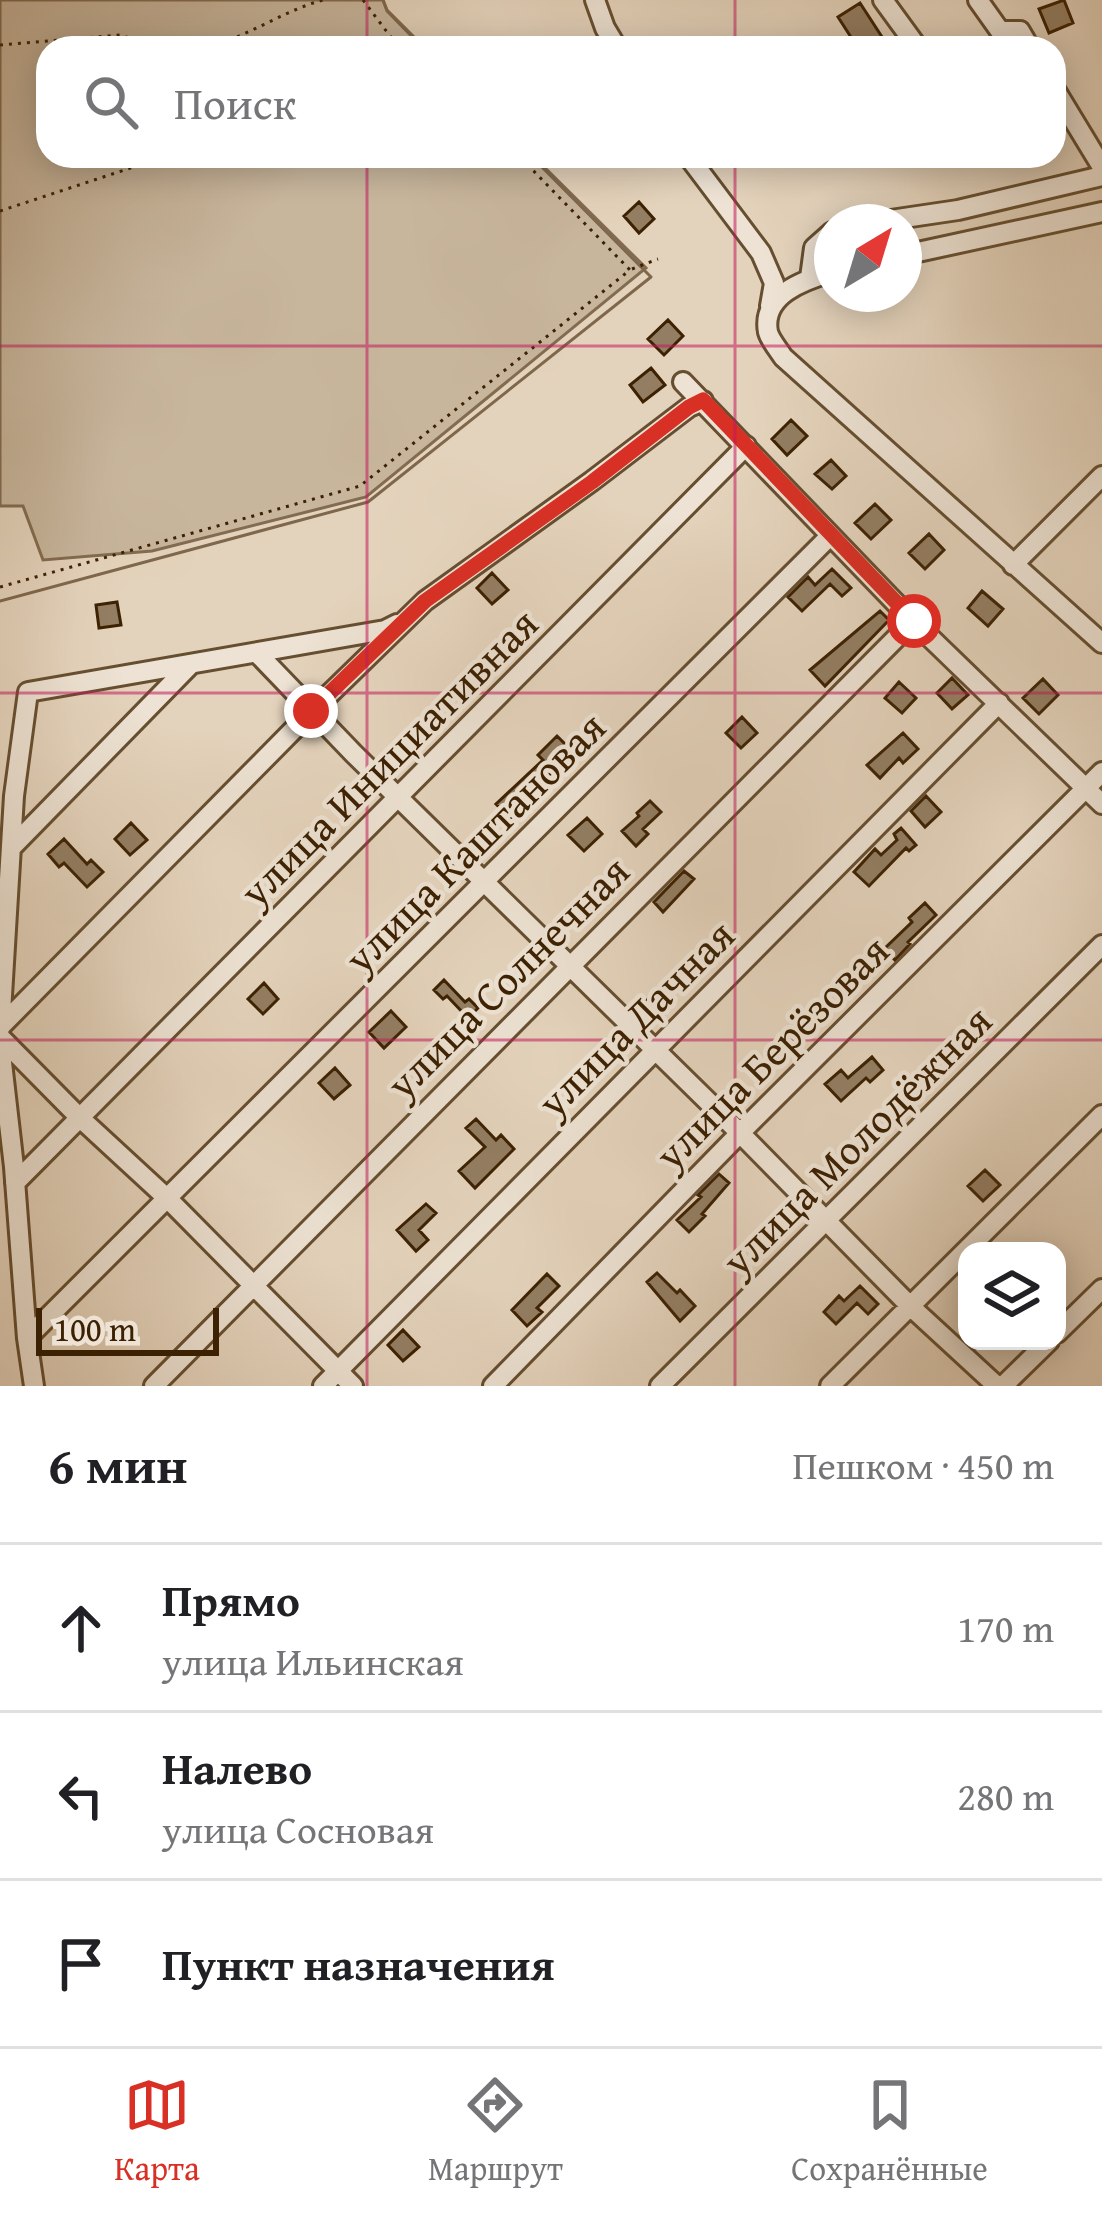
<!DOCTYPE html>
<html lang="ru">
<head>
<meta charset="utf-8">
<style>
	body { margin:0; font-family:"Gentium Book Plus",serif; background:#f6f6f6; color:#202124 }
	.controls { position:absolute; right:36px; bottom:36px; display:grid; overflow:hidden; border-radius:24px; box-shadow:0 6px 30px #0003 }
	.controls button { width:108px; height:108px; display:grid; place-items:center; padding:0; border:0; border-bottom:3px solid #e0e0e0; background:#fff; color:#202124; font:60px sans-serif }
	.compass { position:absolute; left:814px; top:204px; width:108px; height:108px; border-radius:50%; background:#fff; box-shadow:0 6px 30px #0003; rotate:38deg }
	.scale { position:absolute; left:36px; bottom:30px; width:183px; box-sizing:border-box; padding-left:12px; border:6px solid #3c2102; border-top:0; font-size:33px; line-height:42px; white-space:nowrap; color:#3c2102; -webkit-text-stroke:9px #ede2d3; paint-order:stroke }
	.stop { position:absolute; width:36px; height:36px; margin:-27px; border:9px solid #d93025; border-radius:50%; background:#fff }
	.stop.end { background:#d93025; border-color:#fff; box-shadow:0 3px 12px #0008 }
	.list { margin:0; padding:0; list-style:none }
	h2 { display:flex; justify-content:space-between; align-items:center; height:156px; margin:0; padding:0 48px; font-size:51px }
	h2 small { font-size:39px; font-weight:400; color:#757577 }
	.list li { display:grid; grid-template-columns:78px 1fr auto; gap:36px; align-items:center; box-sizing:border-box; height:168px; padding:0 48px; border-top:3px solid #e0e0e0 }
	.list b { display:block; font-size:45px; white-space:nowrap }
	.list p { margin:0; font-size:39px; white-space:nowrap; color:#757577 }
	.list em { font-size:39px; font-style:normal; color:#757577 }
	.icon { flex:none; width:66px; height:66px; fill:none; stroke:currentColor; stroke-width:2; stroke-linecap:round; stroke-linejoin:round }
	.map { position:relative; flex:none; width:1102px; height:1386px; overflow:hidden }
	.search { position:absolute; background:#fff; box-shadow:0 6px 30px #0003; left:36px; right:36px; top:36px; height:132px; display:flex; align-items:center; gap:30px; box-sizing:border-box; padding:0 42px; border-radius:36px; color:#757577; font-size:45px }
	.sheet { height:660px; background:#fff }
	nav { display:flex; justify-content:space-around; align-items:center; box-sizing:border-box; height:168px; border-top:3px solid #e0e0e0; background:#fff; font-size:33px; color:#757577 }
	nav a { display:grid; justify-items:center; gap:6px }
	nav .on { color:#d93025 }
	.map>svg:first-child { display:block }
</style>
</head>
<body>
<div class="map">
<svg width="1102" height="1386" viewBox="0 0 1102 1386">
	<rect width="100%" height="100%" fill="#e4d3bc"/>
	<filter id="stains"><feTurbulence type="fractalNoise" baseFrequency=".00167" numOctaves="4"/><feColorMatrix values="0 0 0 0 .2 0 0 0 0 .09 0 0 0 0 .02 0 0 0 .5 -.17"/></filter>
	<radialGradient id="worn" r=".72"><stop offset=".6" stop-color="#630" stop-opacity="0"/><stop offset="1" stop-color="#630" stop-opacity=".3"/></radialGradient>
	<path fill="#c7b59c" stroke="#826b4f" stroke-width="3" d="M0 0H383L387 10 425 48H48V156H533L646 268 366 497 152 551 43 560 23 506H0Z"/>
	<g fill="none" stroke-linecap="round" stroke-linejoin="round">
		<path stroke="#7f674c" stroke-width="3" d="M383 0 387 11 423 48
			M0 601 368 502 651 277 531 156"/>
	</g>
	<path fill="#937e63" stroke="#3c2102" stroke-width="3" d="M1064 0 1073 23 1049 33 1039 9Z
		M860 3 884 40 870 48H858L838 17Z
		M639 202 654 219 639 233 624 216Z
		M668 320 683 336 664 355 648 339Z
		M651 368 665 385 643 402 630 385Z
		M791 420 807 436 787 455 772 439Z
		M831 460 846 476 832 489 815 474Z
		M875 504 891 520 871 539 855 523Z
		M929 534 944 550 925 569 909 553Z
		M832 569 851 588 842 596 830 584 802 611 788 597 808 577 815 585Z
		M492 573 508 590 492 604 477 588Z
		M982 591 1003 609 988 626 968 608Z
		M117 602 121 625 99 628 96 605Z
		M880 611 889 620 825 686 810 670Z
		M952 678 968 695 952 709 937 693Z
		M1043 679 1058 695 1039 714 1023 698Z
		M899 682 916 698 902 713 885 698Z
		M742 717 757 733 741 748 726 733Z
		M903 733 918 749 903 763 899 758 880 778 867 765Z
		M557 736 573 752 541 783 546 788 512 820 496 804 543 760 538 755Z
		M926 796 941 812 925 827 911 811Z
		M650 801 661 812 643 829 648 834 636 846 622 831 639 816 637 813Z
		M587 818 602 834 584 851 568 835Z
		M131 823 147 840 130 855 115 839Z
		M901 828 916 845 909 851 906 848 869 886 854 872 875 849 881 855 897 840 894 834Z
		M64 839 87 864 91 860 103 872 87 887 64 863 59 867 48 854Z
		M684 871 694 879 663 912 654 902Z
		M925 903 936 915 908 942 910 944 895 960 884 949 912 922 909 918Z
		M444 980 465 1002 469 999 478 1008 468 1018 447 996 443 999 434 990Z
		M264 983 278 999 263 1014 248 999Z
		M651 996 667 1012 651 1027 636 1011Z
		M391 1011 406 1027 384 1048 369 1032Z
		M872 1057 883 1070 870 1082 866 1078 841 1101 825 1084 841 1070 848 1078Z
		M335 1068 350 1085 334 1099 319 1083Z
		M476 1119 496 1140 501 1135 514 1149 475 1188 459 1171 485 1147 466 1128Z
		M985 1170 1000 1185 983 1201 968 1186Z
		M719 1174 729 1183 702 1214 705 1216 689 1232 677 1220 701 1197 698 1195Z
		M426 1204 436 1213 419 1230 428 1240 416 1251 397 1230Z
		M657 1273 677 1293 680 1290 695 1306 680 1321 647 1282Z
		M547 1274 559 1286 537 1308 542 1312 527 1326 512 1310Z
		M860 1286 878 1304 868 1314 857 1303 836 1324 824 1312 839 1296 844 1301Z
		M403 1330 419 1347 403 1361 388 1345Z"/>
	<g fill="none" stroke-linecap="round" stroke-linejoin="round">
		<g stroke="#664e30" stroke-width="24">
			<path id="minor" d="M595 0 605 28 617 48
				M883 0 918 48
				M978 0 1000 31H1020L1030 48
				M1054 88 1102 167
				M688 156 761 253 774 283 770 306
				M877 222 958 210 1102 176
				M904 255 1102 212
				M832 272C804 280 761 295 768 332 770 340 778 349 783 357L1102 643
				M810 278 814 248 832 232
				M683 382 913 621 1102 804
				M1013 565 1102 476
				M257 653 354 754 740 1133 910 1306 997 1386
				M13 846 191 664
				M0 1027 312 711 425 601 592 481 689 407 703 401
				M0 1029 14 796 28 692 385 630 397 624
				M0 1037 79 1117 169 1200 353 1386
				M0 1045 14 1167 27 1338 34 1386
				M15 1183 746 446
				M1057 1333 1102 1289
				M27 1338 830 536
				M154 1386 913 621
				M323 1386 999 703
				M493 1386 740 1133 1102 772
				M660 1386 1102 945
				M830 1386 1102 1115
				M1003 1386 1049 1341"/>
		</g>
		<path stroke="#3c2102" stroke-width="3" stroke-dasharray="3 6" stroke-linecap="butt" d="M363 0 399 48
			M0 45 121 35 157 48
			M203 48C245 39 282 11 323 0
			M0 211 167 156
			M632 269 658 259
			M0 587 360 486 630 270 519 156"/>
		<use href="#minor" stroke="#ede2d3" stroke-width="18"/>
	</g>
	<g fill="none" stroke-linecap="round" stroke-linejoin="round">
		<path stroke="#d93025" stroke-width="15" d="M311 711 425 601 592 482 689 407 703 400 914 621"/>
	</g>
	<path fill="none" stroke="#c2185b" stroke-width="3" stroke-opacity="0.55" d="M367 0V48M735 0V48M367 156V1386M735 156V1386M0 346H1102M0 693H1102M0 1040H1102"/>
	<g text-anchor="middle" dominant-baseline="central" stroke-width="9" stroke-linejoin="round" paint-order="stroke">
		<g font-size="42" fill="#3c2102" stroke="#ede2d3">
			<text transform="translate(388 757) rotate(-45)">улица Инициативная</text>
			<text transform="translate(474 842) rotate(-45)">улица Каштановая</text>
			<text transform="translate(507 977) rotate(-45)">улица Солнечная</text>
			<text transform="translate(635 1018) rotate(-45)">улица Дачная</text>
			<text transform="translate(771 1052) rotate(-45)">улица Берёзовая</text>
			<text transform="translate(856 1140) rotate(-45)">улица Молодёжная</text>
		</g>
	</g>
	<rect width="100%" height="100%" filter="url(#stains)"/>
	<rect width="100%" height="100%" fill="url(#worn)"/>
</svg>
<div class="controls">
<button><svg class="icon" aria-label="layers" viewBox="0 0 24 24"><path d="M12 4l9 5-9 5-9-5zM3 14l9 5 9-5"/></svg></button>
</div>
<svg class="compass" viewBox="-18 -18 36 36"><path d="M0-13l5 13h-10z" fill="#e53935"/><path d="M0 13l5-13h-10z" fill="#757577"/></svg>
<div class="scale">100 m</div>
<div class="stop" style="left:914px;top:621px"></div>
<div class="stop end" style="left:311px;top:711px"></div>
<div class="search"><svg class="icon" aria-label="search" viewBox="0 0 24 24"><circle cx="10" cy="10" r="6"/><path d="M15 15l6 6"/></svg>Поиск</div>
</div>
<section class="sheet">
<h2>6 мин<small>Пешком · 450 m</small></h2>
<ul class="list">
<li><svg class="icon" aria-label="ahead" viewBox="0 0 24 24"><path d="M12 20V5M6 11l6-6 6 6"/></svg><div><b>Прямо</b><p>улица Ильинская</p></div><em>170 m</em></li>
<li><svg class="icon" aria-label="left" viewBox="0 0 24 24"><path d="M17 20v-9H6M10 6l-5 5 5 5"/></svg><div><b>Налево</b><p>улица Сосновая</p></div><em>280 m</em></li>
<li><svg class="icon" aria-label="arrive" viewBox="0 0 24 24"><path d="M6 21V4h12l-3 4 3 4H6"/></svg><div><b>Пункт назначения</b></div></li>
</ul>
</section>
<nav>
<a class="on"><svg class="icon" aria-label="map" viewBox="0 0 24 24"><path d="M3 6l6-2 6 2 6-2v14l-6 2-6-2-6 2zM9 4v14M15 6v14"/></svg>Карта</a>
<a><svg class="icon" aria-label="directions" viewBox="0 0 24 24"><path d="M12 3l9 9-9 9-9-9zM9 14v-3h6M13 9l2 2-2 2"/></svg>Маршрут</a>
<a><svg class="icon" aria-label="saved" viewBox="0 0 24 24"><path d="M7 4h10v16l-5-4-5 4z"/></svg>Сохранённые</a>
</nav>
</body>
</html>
